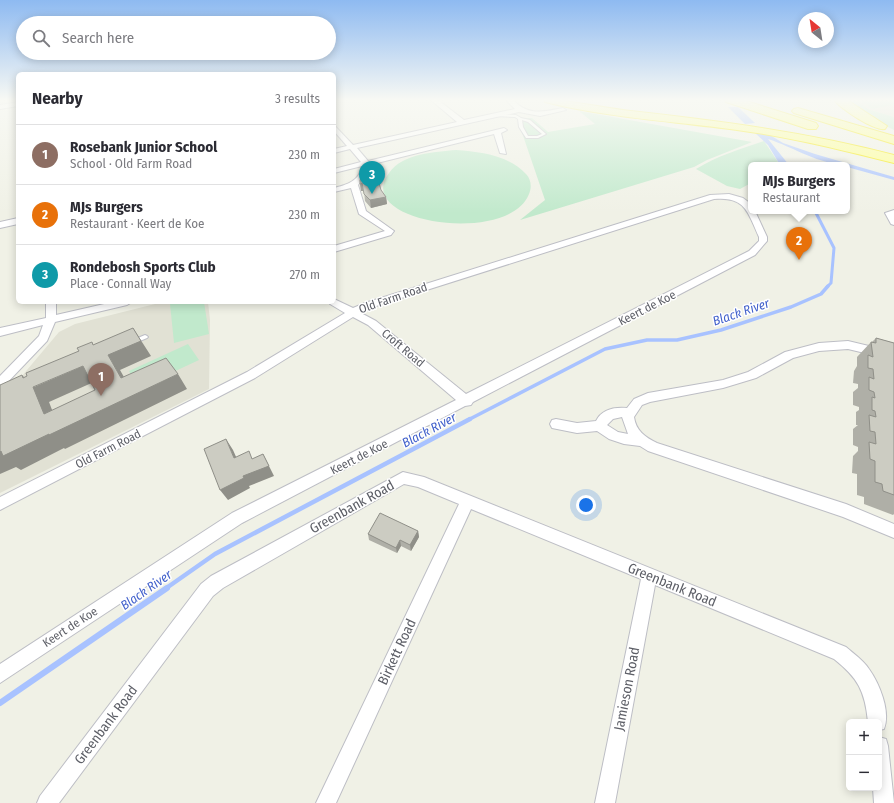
<!DOCTYPE html>
<html lang="en">
<head>
<meta charset="utf-8">
<style>
	body { margin:0; font-family:"Fira Sans Condensed",sans-serif; background:#f2f2f3; color:#2b2b33 }
	.controls { position:absolute; right:12px; bottom:12px; display:grid; overflow:hidden; border-radius:6px; box-shadow:0 2px 10px #0003 }
	.controls button { width:36px; height:36px; display:grid; place-items:center; padding:0; border:0; border-bottom:1px solid #e1e1e2; background:#fff; color:#2b2b33; font:20px sans-serif }
	.compass { position:absolute; left:798px; top:12px; width:36px; height:36px; border-radius:50%; background:#fff; box-shadow:0 2px 10px #0003; rotate:330deg }
	.you { position:absolute; left:586px; top:505px; width:14px; height:14px; margin:-10px; border:3px solid #fff; border-radius:50%; background:#1a73e8; box-shadow:0 0 0 6px #1a73e833 }
	.badge { display:grid; place-items:center; width:26px; height:26px; border-radius:50%; background:#0b8043; color:#fff; font-size:13px; font-weight:700 }
	.pin { position:absolute; translate:-50% -33px; filter:drop-shadow(0 1px 2px #0008) }
	.pin::after { content:''; position:absolute; top:21px; width:14px; height:12px; background:inherit; clip-path:polygon(0 0,100% 0,50% 100%) }
	.popup { position:absolute; left:748px; top:162px; width:102px; height:52px; box-sizing:border-box; display:grid; place-content:center; border-radius:6px; background:#fff; filter:drop-shadow(0 1px 3px #0005); font-size:13px; white-space:nowrap; color:#7c7c81 }
	.popup b { font-size:15px; color:#2b2b33 }
	.popup::after { content:''; position:absolute; left:50%; top:100%; margin-left:-8px; border:8px solid transparent; border-top-color:#fff }
	.list { margin:0; padding:0; list-style:none }
	h2 { display:flex; justify-content:space-between; align-items:center; height:52px; margin:0; padding:0 16px; font-size:17px }
	h2 small { font-size:13px; font-weight:400; color:#7c7c81 }
	.list li { display:grid; grid-template-columns:26px 1fr auto; gap:12px; align-items:center; box-sizing:border-box; height:60px; padding:0 16px; border-top:1px solid #e1e1e2 }
	.list b { display:block; font-size:15px; white-space:nowrap }
	.list p { margin:0; font-size:13px; white-space:nowrap; color:#7c7c81 }
	.list em { font-size:13px; font-style:normal; color:#7c7c81 }
	.icon { flex:none; width:22px; height:22px; fill:none; stroke:currentColor; stroke-width:2; stroke-linecap:round; stroke-linejoin:round }
	.map { position:relative; flex:none; width:894px; height:803px; overflow:hidden }
	.search { position:absolute; background:#fff; box-shadow:0 2px 10px #0003; left:16px; top:16px; width:320px; height:44px; display:flex; align-items:center; gap:10px; box-sizing:border-box; padding:0 14px; border-radius:22px; color:#7c7c81; font-size:15px }
	.panel { position:absolute; background:#fff; box-shadow:0 2px 10px #0003; left:16px; top:72px; width:320px; height:232px; border-radius:6px }
	.map>svg:first-child { display:block }
</style>
</head>
<body>
<div class="map">
<svg width="894" height="803" viewBox="0 0 894 803">
	<rect width="100%" height="100%" fill="#f0f1e6"/>
	<path fill="#e1e1d4" d="M857 100H894V117L868 109Z
		M163 302H208L210 320 209 389 0 493V402L59 332 75 324Z"/>
	<path fill="#c1e9cc" d="M844 100H857L868 109 894 117V130L882 124Z
		M860 100H894V105L872 109Z
		M579 111 752 142 707 160 694 167 520 220 545 200 517 118H532L548 132 595 124Z
		M764 141 780 165H751V183L740 189 727 186 696 169C717 156 740 149 764 141Z
		M456 150C481 152 508 155 526 174 531 179 532 187 529 194 509 246 351 223 389 173 403 153 435 152 456 150Z
		M178 302H204L209 334 174 343 170 304Z
		M188 344 199 360 139 388 129 371Z"/>
	<path fill="#a8c2ff" d="M728 107H738L755 123 745 124Z
		M765 132 783 143 815 154 894 177V180L847 167V165C820 165 793 147 768 139L789 165H780L768 145 755 133Z"/>
	<g fill="none" stroke-linecap="round" stroke-linejoin="round">
		<path stroke="#a8c2ff" stroke-width="3" d="M815 211 834 248 831 283 827 287"/>
		<path stroke="#a8c2ff" stroke-width="3.5" d="M468 420 605 349 647 340H677L721 330 791 307 821 294 828 286"/>
		<path stroke="#a8c2ff" stroke-width="4.5" d="M165 589 215 554 470 419"/>
		<path stroke="#a8c2ff" stroke-width="6" d="M0 703 167 588"/>
		<g stroke="#bdbec5" stroke-width="2">
			<path id="service" d="M497 114 516 115 521 118 530 120 546 134 538 138H526L519 127 518 119 515 117 496 116V114ZM522 120 528 122 542 134 537 136H528L523 127Z
				M145 335 147 336 148 337 147 338 135 343 132 341 133 340Z"/>
		</g>
		<g stroke="#bdbec5" stroke-width="2">
			<path id="minor" d="M431 100H438L464 120 515 109 506 100H513C528 116 543 112 563 108L566 110 540 116 519 112 357 148 368 161 504 128 507 130 501 133 506 154 500 153 494 134 369 165V171L358 185 366 211 394 231 391 235 334 252V246L385 231 359 214 351 188 334 192V188C346 185 360 181 362 166L334 173V169L361 162 350 149 334 153V149L347 146 334 131V125L353 145 457 122Z
				M18 102V106L0 109V105Z
				M729 194 743 198 751 204V211H755L767 237V241L755 255 473 402 471 405 465 406 242 523 0 683V664L232 513 456 400 368 325 353 317 255 378 0 510V497L247 372 345 313 330 304 329 302H334V299L353 308 365 303 710 195ZM714 199C746 196 748 213 759 237V241L749 251 466 394 376 321 361 313 373 307Z
				M894 210V225L891 224 885 213Z
				M18 218V224L0 228V222Z
				M46 302H56V315L113 302H132L127 305 55 322 47 341 4 386 0 387V376L39 336 43 325 0 336V328L46 318Z
				M848 341 894 352V360L848 349 819 351 793 358 756 378 723 388 650 402 642 405 634 417C636 431 645 437 657 443L846 504 894 524V538L843 517 648 451 640 446 624 444 609 439 597 431 577 433 552 428 550 424 552 420 556 419 577 423 596 421C602 409 615 407 627 408L634 399 648 393 723 380 748 372 785 352 819 343ZM622 417 628 434 618 432 607 425 613 419Z
				M403 472 424 477 846 647C854 654 863 660 869 669 879 683 891 711 884 729L879 730V722H868C865 691 858 678 834 659L655 585 615 803H595L641 579 471 509 336 803H316L459 504 418 487 404 484 223 588 213 596 59 803H37L40 796 201 584 211 576Z
				M879 737 886 739 888 746 894 803H874L873 788H879Z"/>
		</g>
		<g stroke="#f7ea00" stroke-width="2">
			<path id="motorway" d="M544 100C573 100 602 108 631 111 720 121 807 132 894 155V163C842 150 790 137 737 130 673 121 608 118 545 102Z
				M725 100H743L816 123 818 126 816 129H808L726 102Z
				M834 100H847L887 126 885 129C874 131 841 109 834 100Z
				M798 108 894 136V144L794 113 792 111 794 109Z"/>
		</g>
		<use href="#service" fill="#fff" fill-rule="evenodd"/>
		<use href="#minor" fill="#fff" fill-rule="evenodd"/>
		<use href="#motorway" fill="#feff8f" fill-rule="evenodd"/>
	</g>
	<path fill="#afafa7" d="M360 180 381 190 386 197 387 204 371 208 365 201 364 191H361Z
		M876 338 894 343V514L893 515 864 504V497L857 495V474L852 473 853 456 858 451V447L853 445V429L858 425H856V412L859 410V407L853 405V392L858 388V384L853 383 854 371 857 366V357L871 342H872Z
		M418 531 419 537 411 551 401 546 397 553 369 540 368 534Z"/>
	<path fill="#8f8f88" d="M362 183 364 191H361L360 184Z
		M386 197 387 204 371 208 370 200Z
		M133 328 151 356 120 370 133 393 121 378 108 355Z
		M83 366 96 381 49 402 59 428 44 414 22 375 34 387Z
		M178 374 187 389 65 449 64 448 21 470 16 467 0 474V452L49 434Z
		M226 439 233 450 241 468 234 458Z
		M263 454 274 476 249 486 250 488 228 500 220 490 243 476Z
		M418 531 419 537 411 551 410 545Z
		M400 540 401 546 397 553 396 548Z"/>
	<path fill="#ccccc2" stroke="#8f8f88" fill-rule="evenodd" d="M363 175 377 176 381 190 386 197 370 200 364 194 362 183 360 184V180Z
		M133 328 141 341 108 355 121 378 166 358 178 374 49 435V434L3 456 1 451 0 452V385L22 375 23 378 27 376 26 373 79 351 77 348 92 342 93 345ZM83 366 95 390 44 414 33 387Z
		M876 338 894 343V495L883 491 882 484 875 482V461L870 459 869 442 876 444 875 432 870 431 869 415 876 417 875 411 872 410V397L875 398 874 392 869 390V377L874 379 873 369 868 368V355L873 357 871 342 876 343Z
		M226 439 234 458 249 451 252 459 263 454 269 466 243 476 244 478 220 490 204 449Z
		M380 513 418 531 410 545 400 540 396 548 368 534Z"/>
	<linearGradient id="sky" x2="0" y2="1"><stop stop-color="#8ebaf1"/><stop offset="0.47" stop-color="#f8f9f4"/><stop offset="1" stop-color="#f8f9f4" stop-opacity="0"/></linearGradient>
	<rect width="894" height="213" fill="url(#sky)"/>
	<g text-anchor="middle" dominant-baseline="central" stroke-width="3" stroke-linejoin="round" paint-order="stroke">
		<g font-size="12" fill="#5d5f67" stroke="#fff">
			<text transform="translate(393 298) rotate(-19)">Old Farm Road</text>
			<text transform="translate(647 308) rotate(-27)">Keert de Koe</text>
			<text transform="translate(403 348) rotate(40)">Croft Road</text>
			<text transform="translate(108 449) rotate(-27)">Old Farm Road</text>
			<text transform="translate(359 457) rotate(-27)">Keert de Koe</text>
			<text transform="translate(70 627) rotate(-33)">Keert de Koe</text>
		</g>
		<g font-size="13" font-style="italic" fill="#4261cb" stroke="#fff">
			<text transform="translate(741 312) rotate(-19)">Black River</text>
			<text transform="translate(429 430) rotate(-28)">Black River</text>
			<text transform="translate(146 590) rotate(-35)">Black River</text>
		</g>
		<g font-size="14" fill="#5d5f67" stroke="#fff">
			<text transform="translate(352 507) rotate(-29)">Greenbank Road</text>
			<text transform="translate(672 585) rotate(22)">Greenbank Road</text>
			<text transform="translate(397 652) rotate(-65)">Birkett Road</text>
			<text transform="translate(627 689) rotate(-79)">Jamieson Road</text>
			<text transform="translate(106 725) rotate(-53)">Greenbank Road</text>
		</g>
	</g>
</svg>
<div class="controls">
<button>+</button>
<button>−</button>
</div>
<svg class="compass" viewBox="-18 -18 36 36"><path d="M0-13l5 13h-10z" fill="#e53935"/><path d="M0 13l5-13h-10z" fill="#7c7c81"/></svg>
<div class="you"></div>
<div class="pin badge" style="left:101px;top:396px;background:#8d6e63">1</div>
<div class="pin badge" style="left:799px;top:260px;background:#e8710a">2</div>
<div class="popup"><b>MJs Burgers</b>Restaurant</div>
<div class="pin badge" style="left:372px;top:194px;background:#0f9aa8">3</div>
<div class="search"><svg class="icon" aria-label="search" viewBox="0 0 24 24"><circle cx="10" cy="10" r="6"/><path d="M15 15l6 6"/></svg>Search here</div>
<section class="panel">
<h2>Nearby<small>3 results</small></h2>
<ul class="list">
<li><span class="badge" style="background:#8d6e63">1</span><div><b>Rosebank Junior School</b><p>School · Old Farm Road</p></div><em>230 m</em></li>
<li><span class="badge" style="background:#e8710a">2</span><div><b>MJs Burgers</b><p>Restaurant · Keert de Koe</p></div><em>230 m</em></li>
<li><span class="badge" style="background:#0f9aa8">3</span><div><b>Rondebosh Sports Club</b><p>Place · Connall Way</p></div><em>270 m</em></li>
</ul>
</section>
</div>
</body>
</html>
